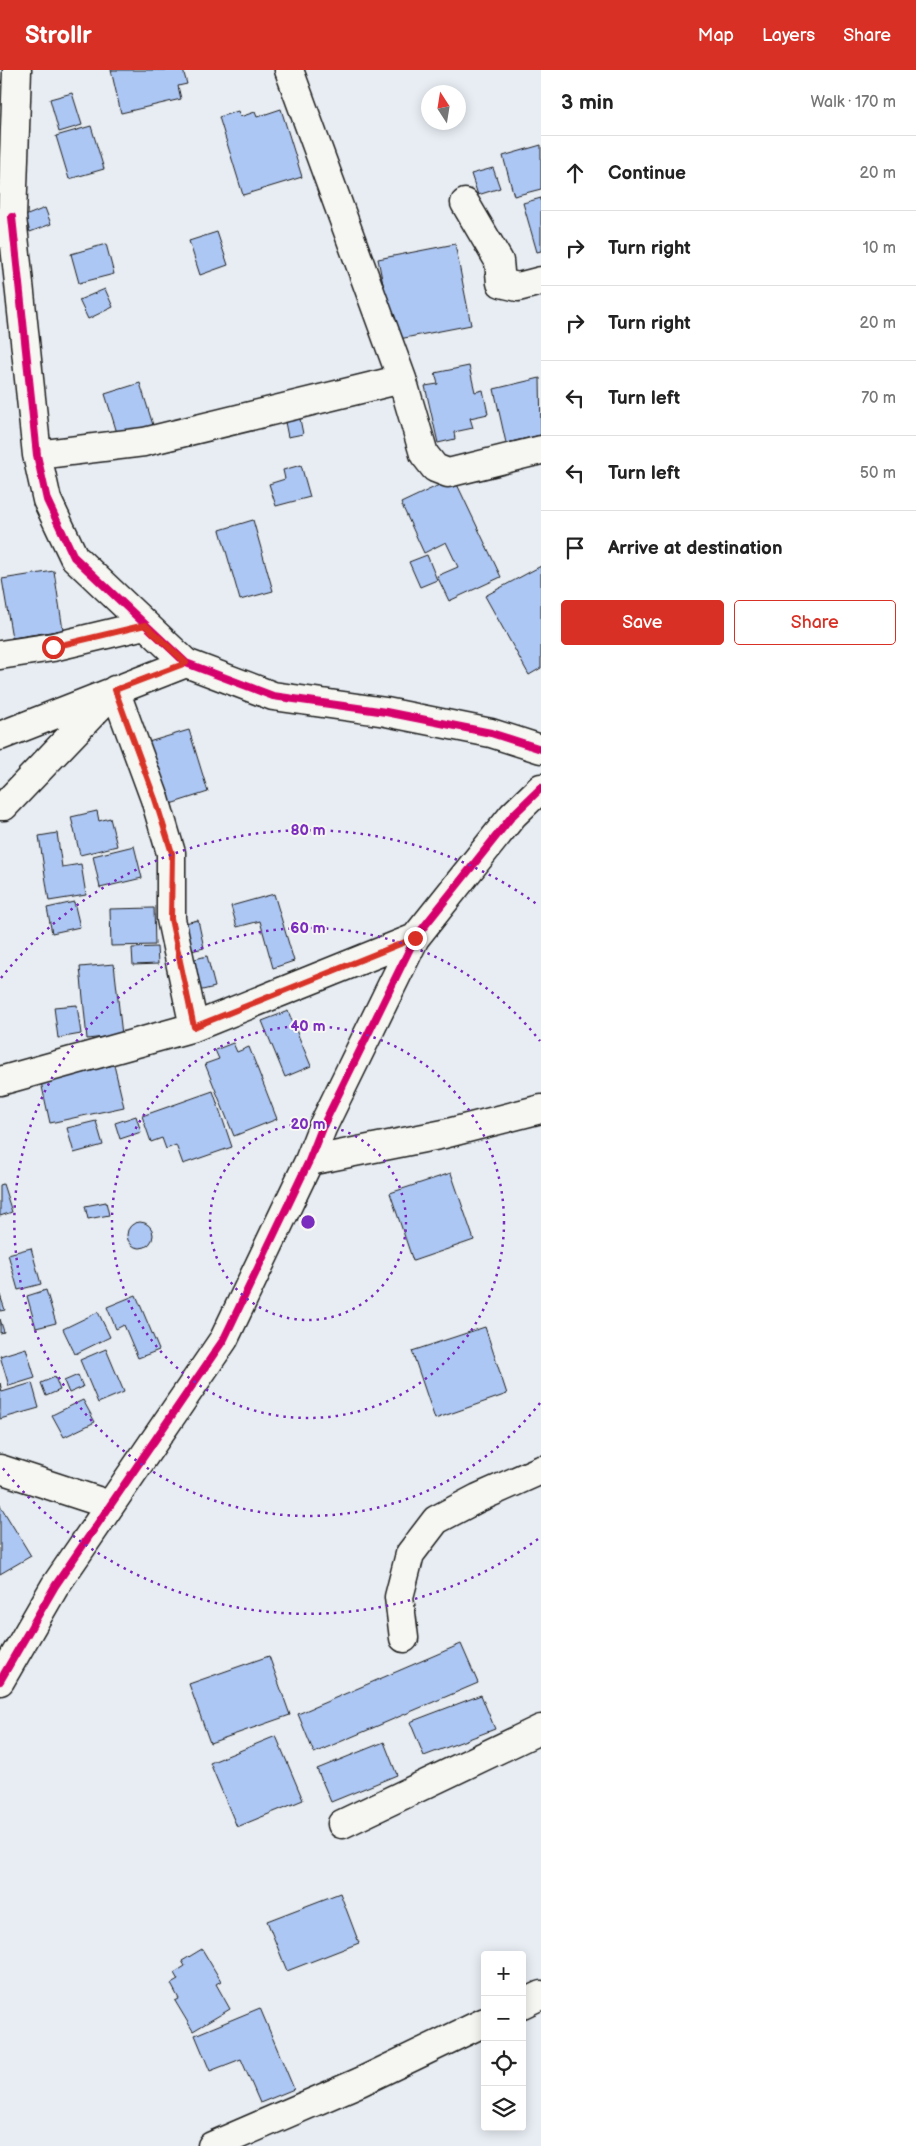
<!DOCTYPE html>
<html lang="en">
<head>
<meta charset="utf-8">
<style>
	body { margin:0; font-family:"Balsamiq Sans",sans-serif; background:#f6f6f6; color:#222 }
	.controls { position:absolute; right:15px; bottom:15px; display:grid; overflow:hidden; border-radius:5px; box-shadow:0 2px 12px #0003 }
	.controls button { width:45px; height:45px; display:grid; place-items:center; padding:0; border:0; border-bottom:1px solid #e0e0e0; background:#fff; color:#222; font:25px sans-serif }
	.compass { position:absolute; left:421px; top:15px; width:45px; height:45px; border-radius:50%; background:#fff; box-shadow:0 2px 12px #0003; rotate:348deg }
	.stop { position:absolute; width:15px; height:15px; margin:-11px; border:4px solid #d93025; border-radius:50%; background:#fff }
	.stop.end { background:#d93025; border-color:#fff; box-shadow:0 1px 5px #0008 }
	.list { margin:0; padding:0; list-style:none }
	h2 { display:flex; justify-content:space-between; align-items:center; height:65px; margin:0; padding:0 20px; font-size:21px }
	h2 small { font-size:16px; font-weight:400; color:#767676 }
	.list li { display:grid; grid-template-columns:32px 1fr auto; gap:15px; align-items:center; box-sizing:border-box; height:75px; padding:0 20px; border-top:1px solid #e0e0e0 }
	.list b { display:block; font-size:19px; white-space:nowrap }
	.list em { font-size:16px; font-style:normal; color:#767676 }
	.actions { display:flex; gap:10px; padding:15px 20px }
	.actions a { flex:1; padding:11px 0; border:1px solid #d93025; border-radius:5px; text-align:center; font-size:18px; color:#d93025 }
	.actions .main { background:#d93025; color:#fff }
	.icon { flex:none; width:28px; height:28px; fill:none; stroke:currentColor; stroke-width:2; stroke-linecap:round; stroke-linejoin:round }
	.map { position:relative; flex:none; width:541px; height:2076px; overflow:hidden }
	header { display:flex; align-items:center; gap:30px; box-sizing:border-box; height:70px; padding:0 25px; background:#d93025; color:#fff }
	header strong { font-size:24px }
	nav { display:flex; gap:28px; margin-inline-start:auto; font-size:18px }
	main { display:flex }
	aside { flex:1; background:#fff }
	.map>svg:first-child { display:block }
</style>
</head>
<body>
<header>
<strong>Strollr</strong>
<nav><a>Map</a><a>Layers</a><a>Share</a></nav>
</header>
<main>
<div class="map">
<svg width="541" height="2076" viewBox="0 0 541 2076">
	<rect width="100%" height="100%" fill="#e7edf3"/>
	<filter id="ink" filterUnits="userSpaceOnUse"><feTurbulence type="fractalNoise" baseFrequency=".02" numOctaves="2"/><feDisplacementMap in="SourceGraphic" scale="10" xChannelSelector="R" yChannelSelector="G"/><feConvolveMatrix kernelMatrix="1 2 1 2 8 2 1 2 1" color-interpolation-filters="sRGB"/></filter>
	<g filter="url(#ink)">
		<path fill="#adc7f5" stroke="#1c1c1c" d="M111 0H183L187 14 178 16 181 29 121 43Z
			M72 23 82 55 59 62 50 29Z
			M281 39 302 107 243 125 219 47 238 41 240 47 255 42 257 47Z
			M91 56 104 99 69 109 56 66Z
			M541 75V119L514 126 503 86Z
			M493 98 500 118 478 125 471 104Z
			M541 128V181L537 182 523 133Z
			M45 138 51 154 30 162 25 146Z
			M217 162 228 195 200 205 189 171Z
			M106 174 114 204 79 213 71 184Z
			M455 174 471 255 394 270 378 189Z
			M105 219 113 237 88 249 79 230Z
			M469 296 475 322 483 320 488 344 470 348 473 358 454 362 455 369 438 373 425 316 438 314 435 303Z
			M540 308 541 365 506 373 494 319Z
			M140 313 153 355 118 366 105 324Z
			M300 349 303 364 288 367 285 352Z
			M301 395 310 427 276 436 269 414 285 409 283 400Z
			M454 408 501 507 449 531 437 506 458 497 446 472 424 483 401 433Z
			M253 450 273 521 240 530 220 460Z
			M427 485 437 510 420 517 409 492Z
			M541 496V598L529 605 485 526Z
			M54 501 63 560 12 568 2 509Z
			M189 660 208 722 164 736 145 673Z
			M97 741 99 751 110 748 117 776 80 785 71 747Z
			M57 763 62 797 81 794 86 825 49 831 39 766Z
			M134 776 142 808 100 818 93 786Z
			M274 824 294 891 273 898 260 851 237 857 231 836Z
			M74 832 80 857 52 863 47 838Z
			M154 838 155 875 111 876 110 839Z
			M198 850 204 878 191 881 185 853Z
			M157 877 158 894 133 895 132 878Z
			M207 886 215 917 194 922 187 891Z
			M114 894 122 965 87 969 80 897Z
			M77 935 81 964 58 968 54 937Z
			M288 941 311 996 285 1007 262 951Z
			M233 973 237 982 249 977 277 1049 234 1066 205 994 219 989 215 980Z
			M114 995 124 1037 50 1053 41 1012Z
			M213 1021 232 1077 183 1094 176 1075 166 1079 162 1068 151 1072 142 1046Z
			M136 1046 141 1062 120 1069 115 1053Z
			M96 1051 103 1075 74 1083 67 1058Z
			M451 1103 474 1170 413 1191 390 1123Z
			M3 1114 12 1142 0 1146V1115Z
			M106 1132 109 1145 88 1149 85 1136Z
			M127 1165a13 13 0 1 1 26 0a13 13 0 1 1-26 0Z
			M31 1178 41 1214 18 1220 8 1184Z
			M46 1220 56 1253 36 1258 27 1226Z
			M0 1225 5 1240 0 1241Z
			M136 1225 159 1280 138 1288 124 1255 116 1259 107 1237Z
			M98 1242 110 1267 75 1284 63 1259Z
			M0 1249 4 1262 0 1263Z
			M485 1257 507 1324 435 1349 412 1281Z
			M26 1278 35 1308 9 1316 0 1286Z
			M106 1279 124 1322 98 1333 80 1290Z
			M78 1305 83 1317 69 1323 64 1311Z
			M55 1307 60 1320 46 1326 41 1313Z
			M0 1313 2 1322 32 1313 39 1338 0 1349Z
			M83 1330 95 1352 64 1367 52 1345Z
			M0 1435 31 1486 0 1504Z
			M461 1574 478 1613 314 1683 298 1644Z
			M269 1586 290 1645 210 1673 189 1614Z
			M481 1625 495 1659 424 1686 410 1652Z
			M276 1666 303 1730 237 1757 210 1693Z
			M384 1672 397 1705 331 1732 317 1699Z
			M340 1823 359 1873 287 1901 267 1851Z
			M202 1879 221 1911 216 1914 230 1939 193 1961 175 1931 179 1929 171 1914 178 1910 174 1903 185 1896 182 1891Z
			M260 1938 294 2019 260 2033 241 1989 210 2001 195 1965Z"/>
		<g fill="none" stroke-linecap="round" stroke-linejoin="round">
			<g stroke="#1c1c1c" stroke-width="31">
				<path id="minor" d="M289 0 402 309 424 384 435 398 448 403 541 380
					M465 133 499 191 501 213 518 217 541 211
					M12 147 37 385 47 430 74 487 186 593 273 626 386 642 491 663 541 679
					M4 164 12 147 17 0
					M37 385 144 372 402 309
					M0 585 53 577 145 555
					M0 666 186 593
					M0 736H4L115 620 155 729 171 783V849L194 957
					M0 1011 194 957 415 868
					M309 1091 444 1064 541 1039
					M0 1399 110 1435
					M404 1568 399 1527 410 1484 436 1450 478 1428 541 1400
					M0 1611 55 1516 224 1269 309 1091 322 1058 415 868 513 745 541 718
					M342 1754 541 1659
					M522 1934 541 1925
					M212 2076 360 2012 485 1952"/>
			</g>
			<use href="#minor" stroke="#f6f6f2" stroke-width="28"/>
			<g stroke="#f6f6f2" stroke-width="11">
				<path id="cycleway" d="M12 147 37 385 47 430 74 487 186 593 273 626 386 642 491 663 541 679
					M0 1611 55 1516 224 1269 309 1091 322 1058 415 868 513 745 541 718"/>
			</g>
			<use href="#cycleway" stroke="#d6006c" stroke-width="8"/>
		</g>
	</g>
	<g fill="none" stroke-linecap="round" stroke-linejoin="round" filter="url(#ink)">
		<path stroke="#d93025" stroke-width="6" d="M53 577 145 555 186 593 115 620 155 729 172 783 171 849 194 957 415 868"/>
	</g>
	<g fill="none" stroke="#7b2cbf" stroke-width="2.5" stroke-dasharray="2.5 5">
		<circle cx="308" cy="1152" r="98"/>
		<circle cx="308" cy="1152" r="196"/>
		<path d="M540 1333A294 294 0 1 1 540 971"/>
		<path d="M538 1469A392 392 0 0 1 1 1396M1 908A392 392 0 0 1 538 835"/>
	</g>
	<circle cx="308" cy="1152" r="8" fill="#7b2cbf" stroke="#f6f6f2" stroke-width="2.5"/>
	<g font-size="15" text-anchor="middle" font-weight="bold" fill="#7b2cbf" stroke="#f6f6f2" stroke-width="4" stroke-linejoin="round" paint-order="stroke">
		<text x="308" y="765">80 m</text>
		<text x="308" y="863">60 m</text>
		<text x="308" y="961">40 m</text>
		<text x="308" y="1059">20 m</text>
	</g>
</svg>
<div class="controls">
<button>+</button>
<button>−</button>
<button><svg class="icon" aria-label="locate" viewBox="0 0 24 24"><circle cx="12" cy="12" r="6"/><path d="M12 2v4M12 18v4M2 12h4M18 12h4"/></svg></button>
<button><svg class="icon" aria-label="layers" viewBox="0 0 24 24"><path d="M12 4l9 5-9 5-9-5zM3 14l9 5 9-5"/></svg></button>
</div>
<svg class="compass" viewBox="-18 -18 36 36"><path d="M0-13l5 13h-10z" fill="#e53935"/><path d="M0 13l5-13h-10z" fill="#767676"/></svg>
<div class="stop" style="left:53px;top:577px"></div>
<div class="stop end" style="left:415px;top:868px"></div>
</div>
<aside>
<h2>3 min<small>Walk · 170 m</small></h2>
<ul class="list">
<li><svg class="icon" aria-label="ahead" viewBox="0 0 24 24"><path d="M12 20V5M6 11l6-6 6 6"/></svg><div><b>Continue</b></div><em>20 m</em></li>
<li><svg class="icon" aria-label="right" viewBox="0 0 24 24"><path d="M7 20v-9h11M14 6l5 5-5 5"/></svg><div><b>Turn right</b></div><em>10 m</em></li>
<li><svg class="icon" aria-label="right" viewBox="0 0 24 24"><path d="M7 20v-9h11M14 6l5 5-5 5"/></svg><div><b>Turn right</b></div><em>20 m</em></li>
<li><svg class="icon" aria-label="left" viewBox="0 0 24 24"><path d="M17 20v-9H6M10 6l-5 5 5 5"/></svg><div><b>Turn left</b></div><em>70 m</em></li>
<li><svg class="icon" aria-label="left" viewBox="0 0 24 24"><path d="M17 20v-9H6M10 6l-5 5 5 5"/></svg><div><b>Turn left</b></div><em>50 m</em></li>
<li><svg class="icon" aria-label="arrive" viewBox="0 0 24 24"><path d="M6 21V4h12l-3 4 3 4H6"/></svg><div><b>Arrive at destination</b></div></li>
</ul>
<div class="actions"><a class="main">Save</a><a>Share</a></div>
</aside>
</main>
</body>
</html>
